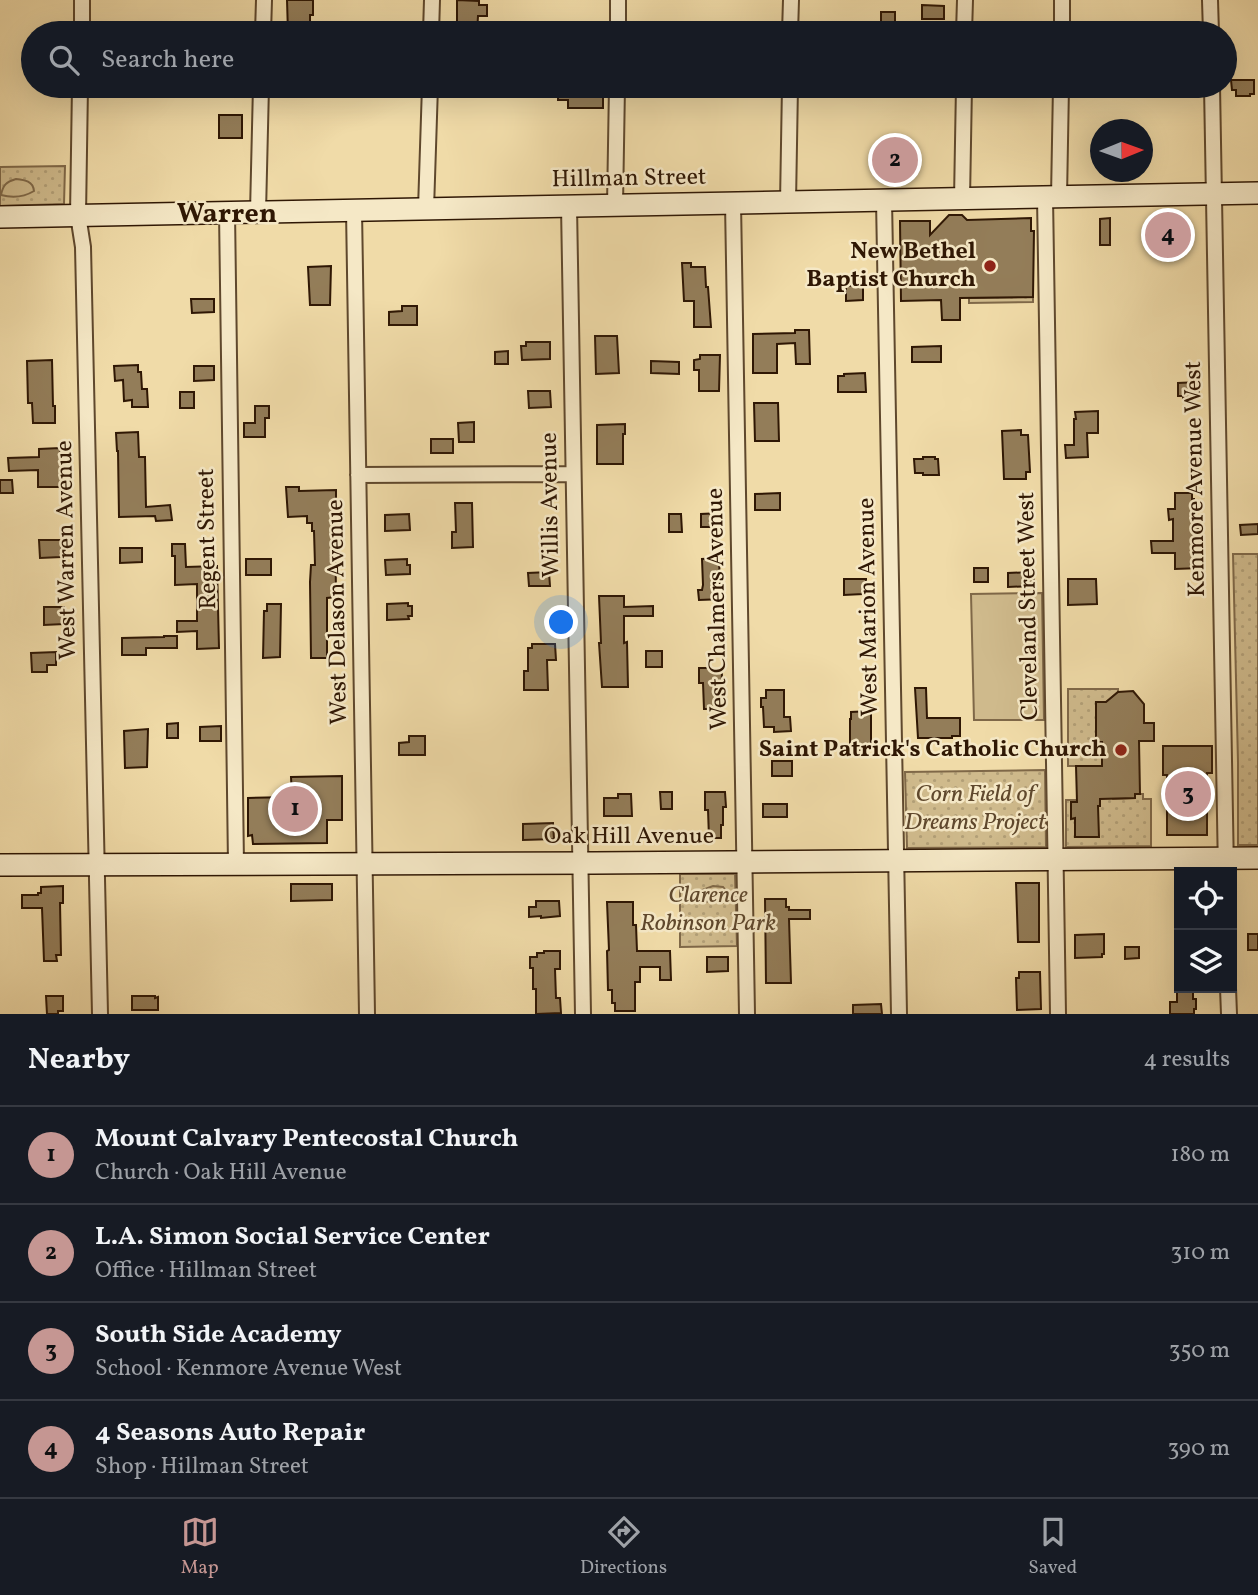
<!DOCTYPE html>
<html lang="en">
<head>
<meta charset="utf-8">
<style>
	body { margin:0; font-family:Vollkorn,serif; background:#242831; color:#f1f3f6 }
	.controls { position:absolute; right:21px; bottom:21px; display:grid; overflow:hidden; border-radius:0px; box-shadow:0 7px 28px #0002 }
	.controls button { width:63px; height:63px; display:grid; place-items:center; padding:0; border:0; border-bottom:2px solid #363941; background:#171b24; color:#f1f3f6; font:35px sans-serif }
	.compass { position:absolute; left:1090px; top:119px; width:63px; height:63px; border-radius:50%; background:#171b24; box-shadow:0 7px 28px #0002; rotate:89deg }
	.you { position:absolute; left:562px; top:623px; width:24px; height:24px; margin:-18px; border:5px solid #fff; border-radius:50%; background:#1a73e8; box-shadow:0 0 0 10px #1a73e833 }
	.badge { display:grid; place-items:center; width:46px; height:46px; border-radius:50%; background:#c59692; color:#111; font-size:23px; font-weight:700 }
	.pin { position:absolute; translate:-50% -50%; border:4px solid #fff; box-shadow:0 2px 7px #0006 }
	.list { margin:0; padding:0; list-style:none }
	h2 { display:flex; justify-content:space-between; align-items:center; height:91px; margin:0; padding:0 28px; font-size:30px }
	h2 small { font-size:23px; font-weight:400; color:#9ea1a6 }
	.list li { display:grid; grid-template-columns:46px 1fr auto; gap:21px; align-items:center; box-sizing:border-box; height:98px; padding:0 28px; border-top:2px solid #363941 }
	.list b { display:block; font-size:26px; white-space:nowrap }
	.list p { margin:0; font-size:23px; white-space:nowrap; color:#9ea1a6 }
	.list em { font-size:23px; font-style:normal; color:#9ea1a6 }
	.icon { flex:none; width:38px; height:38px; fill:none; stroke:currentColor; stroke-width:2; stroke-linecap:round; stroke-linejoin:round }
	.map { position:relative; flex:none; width:1258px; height:1014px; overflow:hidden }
	.search { position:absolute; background:#171b24; box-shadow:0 7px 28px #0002; left:21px; right:21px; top:21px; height:77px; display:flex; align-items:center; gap:18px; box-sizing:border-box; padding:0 24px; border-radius:38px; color:#9ea1a6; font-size:26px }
	.sheet { height:483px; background:#171b24 }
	nav { display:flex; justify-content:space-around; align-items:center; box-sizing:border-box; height:98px; border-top:2px solid #363941; background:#171b24; font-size:19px; color:#9ea1a6 }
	nav a { display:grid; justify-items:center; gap:4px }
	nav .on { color:#c59692 }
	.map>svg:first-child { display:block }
</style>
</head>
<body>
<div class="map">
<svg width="1258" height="1014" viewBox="0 0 1258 1014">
	<defs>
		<pattern id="grass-dots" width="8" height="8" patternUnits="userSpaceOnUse" patternTransform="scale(1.75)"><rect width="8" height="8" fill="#cfba8c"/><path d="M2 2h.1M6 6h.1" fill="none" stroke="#b29f77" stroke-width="1.8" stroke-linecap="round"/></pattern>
	</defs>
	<rect width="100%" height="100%" fill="#f0dba8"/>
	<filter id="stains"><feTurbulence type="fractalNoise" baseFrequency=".00286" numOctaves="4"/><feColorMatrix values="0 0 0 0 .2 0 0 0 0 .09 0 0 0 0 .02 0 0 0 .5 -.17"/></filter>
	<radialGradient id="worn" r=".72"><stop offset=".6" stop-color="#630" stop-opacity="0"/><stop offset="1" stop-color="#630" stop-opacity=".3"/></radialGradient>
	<path fill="url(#grass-dots)" stroke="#7f6848" stroke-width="2" d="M65 166 64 204 0 206V167Z
		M1033 297V302L969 303V298Z
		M1233 554H1258V845H1238V762Z
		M1068 689H1118V692L1106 702H1096L1102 742V756H1105L1113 799 1135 798V794H1143V799H1151V846L1066 847V800H1077L1072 819 1075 818V837H1098V806L1091 766H1068Z
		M1045 770 1046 847 907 848 905 772Z
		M680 874H735L737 946 680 947Z"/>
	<path fill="#cfba8c" stroke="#7f6848" stroke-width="2" d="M16 179C25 180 33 181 34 191 24 197 12 198 1 195 3 185 6 182 16 179Z
		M1042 593 1044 720H974L971 594Z
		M713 886 723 887 731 897 730 902 727 903 716 901 701 902 696 897 697 892Z"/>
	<path fill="#937d59" stroke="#2f1704" stroke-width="2" d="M287 0H313V15H310V33H288Z
		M457 0 479 1V5H487V16H478L477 33H457Z
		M922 5 944 6V19H922Z
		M881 12H895V26H881Z
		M390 22H410V33H390Z
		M1231 80H1254V94H1250V96H1236V90H1232Z
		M558 86H603V108H568V100H558Z
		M219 115H242V138H219Z
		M914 145V175L876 176V146Z
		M949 215H962L967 220 1031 218V231H1034L1033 297 960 298V320H942L941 300 901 301 900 221H930V235Z
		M1110 218V245H1100V219Z
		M1180 227V241L1157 242V228Z
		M682 263H691V267H705L706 287H708L711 327H694V301H684Z
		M331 266 330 305H310L308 267Z
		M863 285V300L846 301V286Z
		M191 299H214V312L192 313Z
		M402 306H417V325H389V312L402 311Z
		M795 330H809L810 364H796L795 343 777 344V373H753V334L795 333Z
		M595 336H617L619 373 596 374Z
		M526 342H550V359L522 360 521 346H526Z
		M941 346V362H912V347Z
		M508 351V364H495V352Z
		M700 355H720L719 391H699V370H694V360L700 359Z
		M52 360 53 406H55V423H33L32 403H28L27 361Z
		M651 361 679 362V374L651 373Z
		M138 365V372H141L142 389H147L148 407H132V400L124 401 123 380 115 381 114 366Z
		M194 366H214V380L194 381Z
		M865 373 866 392H838V376H844V374Z
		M1199 382V393H1194V400H1183V396H1178V383Z
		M528 391H550L551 407 529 408Z
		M180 392H194V408H180Z
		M754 403H778L779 441H755Z
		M255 406H269V418H265V437H244V423H255Z
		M1098 411V433H1087L1088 457 1066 458 1065 445H1074V419H1076L1075 412Z
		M474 422V442H459L458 423Z
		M625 424V434H623V464H597V425Z
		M1021 430V435H1028L1030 472H1026V479H1004L1002 431Z
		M138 432 139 457H145L146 507 170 505 172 520 156 521 155 516 119 517 118 451H117L116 433Z
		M431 439H453V453H431Z
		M60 448 61 487H38V470L9 471 8 458 39 457V449Z
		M923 457H935V459H938L939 475H923V473H915L914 459H923Z
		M0 480H12L13 493H0Z
		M286 487H299V491L336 490V506H335L336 597 327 598V658H311L310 582 311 565H315L314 531H312V523H307V516L288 517Z
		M780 493V510H755V494Z
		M1175 493H1192V499H1194L1195 521H1198L1201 568 1175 569V553H1152L1151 541H1173V519L1169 520 1168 509H1175Z
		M455 503H472L473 547 452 548V532H456Z
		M721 513 722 527H701V514Z
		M409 514 410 530 385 531V515Z
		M669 514H681L682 532H669Z
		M1258 524V534L1241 535 1240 525Z
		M39 540H61V557L40 558Z
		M172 544H185L186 567 217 566 219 648 197 649V631L177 632V621H197V584L175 585V556H172Z
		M120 548H142V562L120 563Z
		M719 558 720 585H723L724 599 699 600 698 590H702L703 585 702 559Z
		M246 559H271V575H246Z
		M407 559V565H410V574L386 575 385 560Z
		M974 568H988V582H974Z
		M549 572 550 586H529L528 573Z
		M1034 572V586L1008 587V573Z
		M844 579H866V589H863V594L844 595Z
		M1068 579H1096L1097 604 1068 605Z
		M599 596H624V607L653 606V616H624V643L627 642 628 687H602L599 643H601Z
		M408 603V606H412V616H408L409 619 387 620V604Z
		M267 604H281L280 657 263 658 264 611H267Z
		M44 607H64V624L44 625Z
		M164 636H177V648H146V655H122V638L164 637Z
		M532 644H555L556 660H547L548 690H524V671H528V648H532Z
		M646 651H662V667H646Z
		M56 652V665H47V672H32L31 653Z
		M699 668H712L713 672H722L721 704H718V709H704L703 683H699Z
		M915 688H926L927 718H960V736H952V738H918Z
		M766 690H784V717H790L791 731 774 732V727H764L763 707H761V698H766Z
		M1133 691 1144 704V723H1154V741H1139L1140 794H1135V798L1100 799V806H1098L1099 837H1075V818L1071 819V802H1077L1076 766H1102V742H1096V702H1106L1118 692Z
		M871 711V750H850V719H851V712Z
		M178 723V738H167V724Z
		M221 726V741H200V727Z
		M148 729 147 767 125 768 124 731Z
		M409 736H425V755H399V743L409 742Z
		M1163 746H1212V773H1207V835H1167V775H1163Z
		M772 761H792V776H772Z
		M342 776V820H327V843L253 844 252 835 248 836V798L292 797 291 777Z
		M660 792H672V809H661Z
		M705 792H725L726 807H723V825H721V838H709L708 810H705Z
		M618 794H631L632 816H604V798H618Z
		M763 804H787V817H763Z
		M553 823 554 839 523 840V824Z
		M1016 883H1039V942H1018Z
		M291 884H332V900L291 901Z
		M63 886V903H60L61 955H56L57 961H44L42 908H22V895H38V893H41V887Z
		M765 899H786V907H789V910H810V919H789L791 983H766Z
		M536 901H559L560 916 541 918V916L529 917V907H536Z
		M607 902H633V925H636L637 951H670L671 980H660V967H640V982H635V1011H615V1003H612V990H608L607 951 609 950Z
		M1104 934V954H1102V957L1075 958V935Z
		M1248 934H1258V950H1248Z
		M1125 947H1139V958L1125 959Z
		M544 951H560V969H555L556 998H560L561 1013 536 1014V989H533V968H530V957H537V953H544Z
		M707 957H728V971L707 972Z
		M1019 972H1040L1041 1009 1017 1010 1016 978H1019Z
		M1177 989H1193V999H1196V1009H1194V1014H1170V1002H1177Z
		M46 996H63V1011H58V1014H47Z
		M132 996H155V998L158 997V1010H132Z
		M881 1004 882 1014H853V1005Z"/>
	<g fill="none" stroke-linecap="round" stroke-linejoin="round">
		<g stroke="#5f482d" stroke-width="18">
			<path id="street" d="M1210 0 1211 33
				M82 33V0
				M263 33 264 0
				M431 33 432 0
				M618 33V0
				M790 33 791 0
				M964 33 965 0
				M1062 33V0
				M80 86 78 215 83 247 100 1014
				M1212 86 1226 872
				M1045 197 1058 1014
				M1059 197 1061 86
				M962 199 964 86
				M884 200 899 1014
				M788 202 790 86
				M733 203 747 1014
				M615 205 617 86
				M569 206 583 1014
				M426 209 430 86
				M354 210 367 1014
				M227 212 236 864
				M258 212 261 86
				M358 475 573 474
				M1228 988 1229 1014"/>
		</g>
		<g stroke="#2f1704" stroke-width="24">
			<path id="secondary" d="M0 217 1258 193
				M0 865 594 863 1258 858"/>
		</g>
		<use href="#street" stroke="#f5e8c6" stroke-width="14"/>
		<use href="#secondary" stroke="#f5e8c6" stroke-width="21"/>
	</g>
	<g fill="#8f2418" stroke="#f5e8c6" stroke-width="2.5">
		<circle cx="990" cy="266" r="7"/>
		<circle cx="1121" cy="750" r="7"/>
	</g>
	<g text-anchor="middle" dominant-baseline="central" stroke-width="5" stroke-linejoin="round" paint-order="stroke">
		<g font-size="24" fill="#2f1704" stroke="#f5e8c6">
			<text transform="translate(629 179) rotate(-1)">Hillman Street</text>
			<text transform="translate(1196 479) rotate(-91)">Kenmore Avenue West</text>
			<text transform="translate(551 505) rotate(-91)">Willis Avenue</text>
			<text transform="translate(208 539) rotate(-91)">Regent Street</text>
			<text transform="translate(67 550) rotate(-91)">West Warren Avenue</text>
			<text transform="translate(1029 606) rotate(-91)">Cleveland Street West</text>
			<text transform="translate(869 607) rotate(-91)">West Marion Avenue</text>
			<text transform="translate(718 609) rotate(-91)">West Chalmers Avenue</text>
			<text transform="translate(338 612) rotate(-91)">West Delason Avenue</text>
			<text x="629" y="837">Oak Hill Avenue</text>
		</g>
		<g font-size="24" font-weight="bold" fill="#2f1704" stroke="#f5e8c6" text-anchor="end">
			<text x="976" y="252">New Bethel<tspan x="976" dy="28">Baptist Church</tspan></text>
			<text x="1107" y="750">Saint Patrick's Catholic Church</text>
		</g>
		<g font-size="24" font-style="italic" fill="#5f482d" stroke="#f5e8c6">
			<text x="975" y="795">Corn Field of<tspan x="975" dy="28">Dreams Project</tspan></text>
			<text x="708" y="896">Clarence<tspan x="708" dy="28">Robinson Park</tspan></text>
		</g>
		<g font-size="28" font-weight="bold" fill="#2f1704" stroke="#f5e8c6">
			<text x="227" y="214">Warren</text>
		</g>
	</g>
	<rect width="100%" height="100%" filter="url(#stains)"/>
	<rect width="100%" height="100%" fill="url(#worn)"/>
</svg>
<div class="controls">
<button><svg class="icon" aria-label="locate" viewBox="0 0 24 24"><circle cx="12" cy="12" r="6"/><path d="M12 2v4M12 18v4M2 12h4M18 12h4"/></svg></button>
<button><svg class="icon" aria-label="layers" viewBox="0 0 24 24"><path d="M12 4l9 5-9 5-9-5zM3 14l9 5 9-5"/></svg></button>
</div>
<svg class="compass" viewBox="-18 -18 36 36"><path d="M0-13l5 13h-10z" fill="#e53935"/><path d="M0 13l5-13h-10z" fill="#9ea1a6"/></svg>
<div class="you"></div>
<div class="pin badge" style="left:295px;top:809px">1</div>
<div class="pin badge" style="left:895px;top:160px">2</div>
<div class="pin badge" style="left:1188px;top:794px">3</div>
<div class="pin badge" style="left:1168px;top:235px">4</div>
<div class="search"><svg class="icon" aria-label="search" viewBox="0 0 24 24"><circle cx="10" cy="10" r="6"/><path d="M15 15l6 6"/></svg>Search here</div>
</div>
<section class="sheet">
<h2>Nearby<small>4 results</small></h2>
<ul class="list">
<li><span class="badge">1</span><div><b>Mount Calvary Pentecostal Church</b><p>Church · Oak Hill Avenue</p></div><em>180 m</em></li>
<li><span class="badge">2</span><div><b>L.A. Simon Social Service Center</b><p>Office · Hillman Street</p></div><em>310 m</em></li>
<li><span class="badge">3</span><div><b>South Side Academy</b><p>School · Kenmore Avenue West</p></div><em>350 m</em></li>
<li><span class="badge">4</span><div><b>4 Seasons Auto Repair</b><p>Shop · Hillman Street</p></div><em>390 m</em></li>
</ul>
</section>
<nav>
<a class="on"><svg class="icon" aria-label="map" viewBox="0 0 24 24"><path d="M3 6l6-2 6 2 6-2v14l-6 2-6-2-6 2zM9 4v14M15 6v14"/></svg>Map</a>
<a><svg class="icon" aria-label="directions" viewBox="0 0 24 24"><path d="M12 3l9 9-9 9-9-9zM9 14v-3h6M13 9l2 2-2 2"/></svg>Directions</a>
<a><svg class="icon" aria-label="saved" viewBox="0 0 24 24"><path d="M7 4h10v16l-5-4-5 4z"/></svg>Saved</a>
</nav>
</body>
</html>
